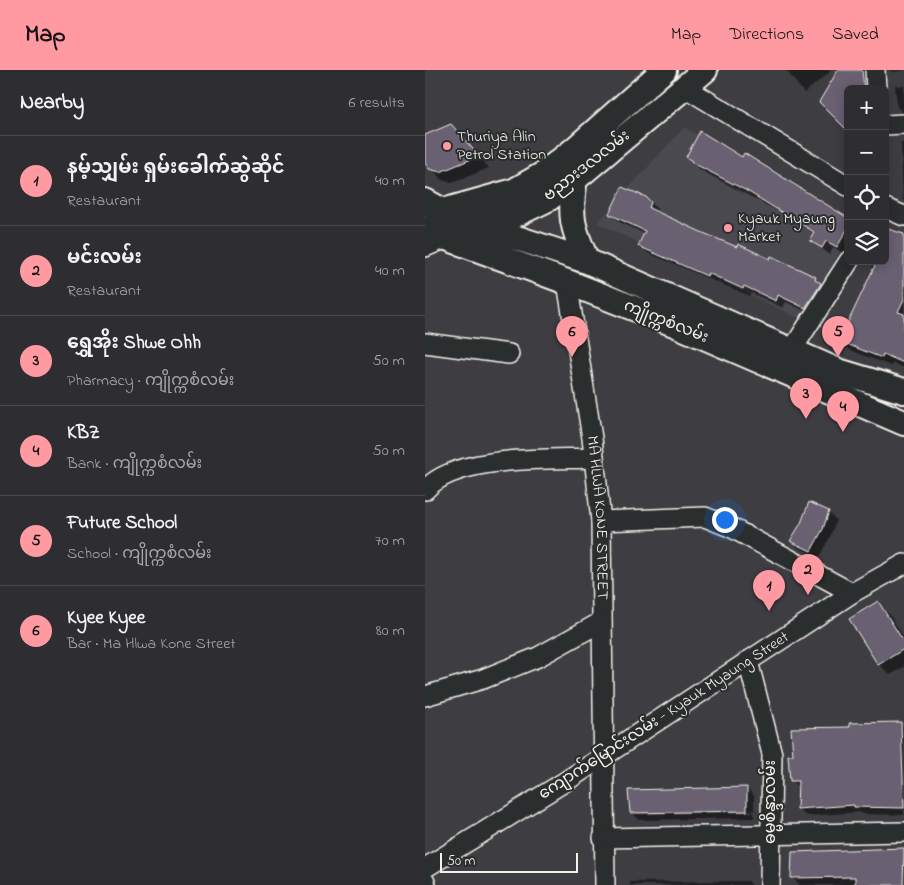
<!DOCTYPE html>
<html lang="en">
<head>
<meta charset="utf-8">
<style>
	body { margin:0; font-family:"Indie Flower","Noto Sans Myanmar",sans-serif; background:#36363a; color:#f1f3f6 }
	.controls { position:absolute; right:15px; top:15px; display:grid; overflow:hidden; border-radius:8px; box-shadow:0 2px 12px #0003 }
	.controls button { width:45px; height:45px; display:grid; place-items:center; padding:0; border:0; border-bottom:1px solid #494a4d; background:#2e2e32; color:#f1f3f6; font:25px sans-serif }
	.scale { position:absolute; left:15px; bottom:12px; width:138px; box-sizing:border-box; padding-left:5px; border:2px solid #f4f1e8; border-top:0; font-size:14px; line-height:18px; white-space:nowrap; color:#f4f1e8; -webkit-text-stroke:4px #2a2d2e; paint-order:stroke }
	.you { position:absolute; left:299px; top:449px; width:18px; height:18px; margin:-12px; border:4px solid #fff; border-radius:50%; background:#1a73e8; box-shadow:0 0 0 8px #1a73e833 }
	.badge { display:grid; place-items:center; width:32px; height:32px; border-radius:50%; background:#ff9aa2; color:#111; font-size:16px; font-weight:700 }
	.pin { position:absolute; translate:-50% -41px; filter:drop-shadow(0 1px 2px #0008) }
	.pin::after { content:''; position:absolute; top:26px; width:18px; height:15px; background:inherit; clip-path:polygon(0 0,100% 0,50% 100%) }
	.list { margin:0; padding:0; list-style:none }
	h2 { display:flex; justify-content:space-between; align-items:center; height:65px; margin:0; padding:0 20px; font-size:21px }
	h2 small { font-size:16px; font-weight:400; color:#a7a8ac }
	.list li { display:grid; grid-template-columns:32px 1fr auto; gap:15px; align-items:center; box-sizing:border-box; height:90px; padding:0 20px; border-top:1px solid #494a4d }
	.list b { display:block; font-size:19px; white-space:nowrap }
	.list p { margin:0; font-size:16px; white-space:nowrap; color:#a7a8ac }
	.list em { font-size:16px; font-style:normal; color:#a7a8ac }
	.icon { flex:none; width:28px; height:28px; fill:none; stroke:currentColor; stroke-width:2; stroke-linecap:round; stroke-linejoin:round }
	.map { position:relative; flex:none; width:479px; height:815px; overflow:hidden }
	header { display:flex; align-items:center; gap:30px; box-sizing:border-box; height:70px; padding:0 25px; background:#ff9aa2; color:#111 }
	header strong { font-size:24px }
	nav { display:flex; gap:28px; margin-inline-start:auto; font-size:18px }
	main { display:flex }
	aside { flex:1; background:#2e2e32 }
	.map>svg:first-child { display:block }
</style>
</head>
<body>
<header>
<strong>Map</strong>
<nav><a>Map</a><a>Directions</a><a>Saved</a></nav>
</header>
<main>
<aside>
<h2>Nearby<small>6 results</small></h2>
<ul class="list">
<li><span class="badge">1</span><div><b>နမ့်သျှမ်း ရှမ်းခေါက်ဆွဲဆိုင်</b><p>Restaurant</p></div><em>40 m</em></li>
<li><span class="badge">2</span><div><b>မင်းလမ်း</b><p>Restaurant</p></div><em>40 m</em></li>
<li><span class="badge">3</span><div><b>ရွှေအိုး Shwe Ohh</b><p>Pharmacy · ကျိုက္ကစံလမ်း</p></div><em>50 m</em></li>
<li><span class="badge">4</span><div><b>KBZ</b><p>Bank · ကျိုက္ကစံလမ်း</p></div><em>50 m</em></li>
<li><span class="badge">5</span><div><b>Future School</b><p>School · ကျိုက္ကစံလမ်း</p></div><em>70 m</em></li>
<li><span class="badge">6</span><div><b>Kyee Kyee</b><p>Bar · Ma Hlwa Kone Street</p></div><em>80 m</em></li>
</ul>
</aside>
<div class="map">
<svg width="479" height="815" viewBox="0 0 479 815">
	<rect width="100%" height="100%" fill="#3d3d42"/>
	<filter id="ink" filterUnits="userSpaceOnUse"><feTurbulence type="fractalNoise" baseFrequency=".02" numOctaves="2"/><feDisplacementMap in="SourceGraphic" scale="10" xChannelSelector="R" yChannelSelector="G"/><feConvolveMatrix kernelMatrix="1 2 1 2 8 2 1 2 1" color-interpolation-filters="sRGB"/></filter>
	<g filter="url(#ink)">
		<path fill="#4a4850" d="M259 57 423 153V163L382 252 172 153Z"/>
		<path fill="#0007" fill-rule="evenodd" d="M361 0H405L406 1 379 23Z
			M427 0H452L448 7 436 10Z
			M464 0H479L469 2Z
			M470 15 479 16V44L472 37Z
			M0 66 37 67 64 98 27 113 17 110 0 91Z
			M476 73H479V131L478 130Z
			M268 92 423 150V178L420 184 408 177 405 185 387 170 390 164 360 145 275 100Z
			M226 132 233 140 232 143 313 178 390 208 398 216 388 245 361 232 358 238 326 223 325 226 223 183 215 175 220 164 194 152 186 144Z
			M463 160 479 165V298L468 293 466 296 425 280 415 270 450 199 447 197 450 191H460Z
			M403 442 411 450 405 467 394 487 374 478 367 471Z
			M453 533 464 544 479 568V597L465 605 454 594Z
			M475 654 479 657V745L438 744 435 742 381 746 373 739 374 718 366 710 369 686Z
			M322 718 329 726V748L214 750 207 742ZM329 740V742L212 744V742Z
			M479 780V815H375L367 807 369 783Z
			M323 811 327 815H205V812Z"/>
		<path fill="#696172" stroke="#f4f1e8" d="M413 0H437L439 19H423V61L394 32Z
			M26 54 54 86 15 102 4 99 0 93V65Z
			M275 61 317 87 319 83 423 148V158L412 177 401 171 397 178 385 171 389 162 322 121 266 92 267 91 261 87Z
			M197 117 221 127 226 132 224 138 276 162 312 177 313 174 345 189 346 186 391 207 390 210 396 213 394 217 380 238 353 225 351 231 319 216 318 219 283 203 282 206 213 176 220 161 184 144Z
			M460 158 479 164V229L473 242 479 244V293L458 284 457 288 414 271 452 191H460Z
			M384 432 404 441 398 459 386 481 365 471 376 453Z
			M453 531 479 572V579L453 595 424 549Z
			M476 652 479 738 429 737V735L372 739 373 711H365L363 685H368L366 658 425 657 424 653Z
			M322 717V741L205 743 203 720Z
			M479 778 478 815H430V807L366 808 367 782Z"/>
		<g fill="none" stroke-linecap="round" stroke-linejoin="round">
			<g stroke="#f4f1e8" stroke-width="22">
				<g id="minor">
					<path d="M450 0 451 19"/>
					<path d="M261 18 423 116"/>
					<path d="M460 55 479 54"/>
					<path d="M460 138 479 146"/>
					<path d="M0 177 19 169"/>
					<path id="s1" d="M142 212 167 368 176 451 180 815"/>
					<path d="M0 273 84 284"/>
					<path d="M367 280 424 191"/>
					<path d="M0 420C31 384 124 390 169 388"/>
					<path d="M176 451 280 447 307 458 427 523"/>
					<path d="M323 591 347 684 345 815"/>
					<path d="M0 626 58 609 113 587 176 552"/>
					<path d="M178 768 479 762"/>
					<path d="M0 798 141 711 427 523 479 494"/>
					<path d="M0 812 1 815"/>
				</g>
			</g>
			<g stroke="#f4f1e8" stroke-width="28">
				<path id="major" d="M150 109C144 146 147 157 162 191
					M0 131 18 141 55 156 162 191 413 301 479 321
					M11 143 89 121 117 105 150 79 239 0
					M51 157 92 144 123 129 150 109 280 0
					M0 160 142 212 249 254 479 353"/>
			</g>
			<use href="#minor" stroke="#2a2d2e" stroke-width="19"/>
			<use href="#major" stroke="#2a2d2e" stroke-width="24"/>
		</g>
	</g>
	<g fill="#ff9aa2" stroke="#2a2d2e" stroke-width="2">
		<circle cx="22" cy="76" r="5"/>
		<circle cx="303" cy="158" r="5"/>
	</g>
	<g text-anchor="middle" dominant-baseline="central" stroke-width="4" stroke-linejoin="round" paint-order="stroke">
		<g font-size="16" fill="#f4f1e8" stroke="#2a2d2e" text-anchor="start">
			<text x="32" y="67">Thuriya Alin<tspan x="32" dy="18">Petrol Station</tspan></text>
			<text x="313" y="149">Kyauk Myaung<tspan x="313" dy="18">Market</tspan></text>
		</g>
		<g font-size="16" fill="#f4f1e8" stroke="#2a2d2e">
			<text transform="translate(162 96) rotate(-38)">ဗညားဒလလမ်း</text>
			<text transform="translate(241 252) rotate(22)">ကျိုက္ကစံလမ်း</text>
			<text stroke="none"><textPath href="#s1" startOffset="238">MA HLWA KONE STREET</textPath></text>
			<text transform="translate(239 646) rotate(-33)">ကျောက်မြောင်းလမ်း - Kyauk Myaung Street</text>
			<text transform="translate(346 732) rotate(-90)">ဓမ္မစိန္ဒာလမ်း</text>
		</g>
	</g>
</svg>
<div class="controls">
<button>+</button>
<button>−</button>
<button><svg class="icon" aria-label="locate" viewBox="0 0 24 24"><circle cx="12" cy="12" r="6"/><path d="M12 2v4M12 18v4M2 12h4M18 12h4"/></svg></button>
<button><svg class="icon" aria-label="layers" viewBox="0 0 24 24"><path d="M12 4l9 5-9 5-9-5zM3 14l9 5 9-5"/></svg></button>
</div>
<div class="scale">50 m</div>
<div class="you"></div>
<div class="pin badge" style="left:344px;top:541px">1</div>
<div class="pin badge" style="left:383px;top:525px">2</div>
<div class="pin badge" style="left:381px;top:349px">3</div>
<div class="pin badge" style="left:418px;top:362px">4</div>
<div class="pin badge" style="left:413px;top:287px">5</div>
<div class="pin badge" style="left:147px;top:287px">6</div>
</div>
</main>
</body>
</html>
